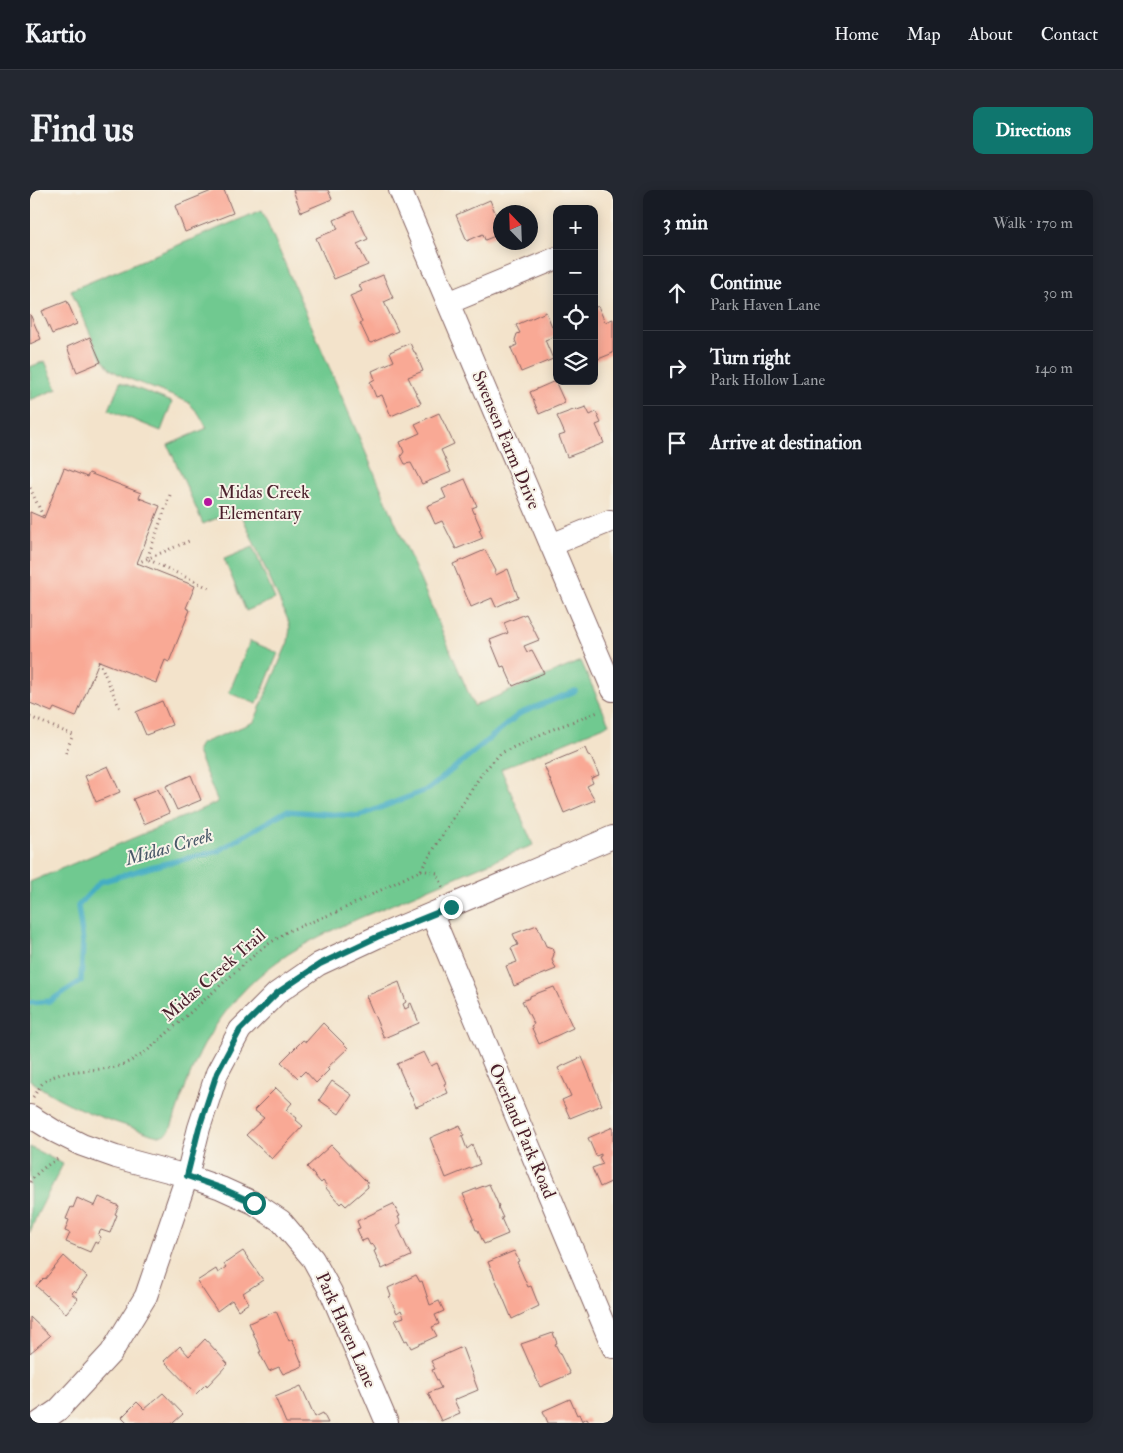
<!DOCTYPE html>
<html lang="en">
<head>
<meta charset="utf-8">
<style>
	body { margin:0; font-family:"IM FELL Double Pica",serif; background:#242831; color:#f1f3f6 }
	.controls { position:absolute; right:15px; top:15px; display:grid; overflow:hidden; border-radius:10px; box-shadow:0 2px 12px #0003 }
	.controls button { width:45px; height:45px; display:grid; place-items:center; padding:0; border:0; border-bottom:1px solid #363941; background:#171b24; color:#f1f3f6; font:25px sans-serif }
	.compass { position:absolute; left:463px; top:15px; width:45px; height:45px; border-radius:50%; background:#171b24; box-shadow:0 2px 12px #0003; rotate:337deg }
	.stop { position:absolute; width:15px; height:15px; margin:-11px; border:4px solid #0f766e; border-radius:50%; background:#fff }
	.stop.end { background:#0f766e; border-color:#fff; box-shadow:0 1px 5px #0008 }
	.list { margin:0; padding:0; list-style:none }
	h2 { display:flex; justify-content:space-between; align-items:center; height:65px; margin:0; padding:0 20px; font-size:21px }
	h2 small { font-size:16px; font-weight:400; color:#9ea1a6 }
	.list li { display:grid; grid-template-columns:32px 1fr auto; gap:15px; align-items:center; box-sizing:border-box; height:75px; padding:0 20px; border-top:1px solid #363941 }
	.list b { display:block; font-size:19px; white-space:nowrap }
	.list p { margin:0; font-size:16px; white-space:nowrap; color:#9ea1a6 }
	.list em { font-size:16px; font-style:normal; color:#9ea1a6 }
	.icon { flex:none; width:28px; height:28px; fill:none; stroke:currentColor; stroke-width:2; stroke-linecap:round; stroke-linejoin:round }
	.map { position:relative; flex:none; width:583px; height:1233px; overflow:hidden; border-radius:10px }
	header { display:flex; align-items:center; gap:30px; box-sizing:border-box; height:70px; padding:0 25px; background:#171b24; border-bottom:1px solid #363941 }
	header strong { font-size:24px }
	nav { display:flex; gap:28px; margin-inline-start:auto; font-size:18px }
	.intro { display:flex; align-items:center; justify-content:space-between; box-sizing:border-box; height:120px; padding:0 30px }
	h1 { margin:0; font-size:35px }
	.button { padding:12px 22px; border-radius:10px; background:#0f766e; color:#fff; font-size:18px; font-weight:700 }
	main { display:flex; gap:30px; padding:0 30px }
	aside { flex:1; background:#171b24; border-radius:10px; box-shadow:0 2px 12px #0003 }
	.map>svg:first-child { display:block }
</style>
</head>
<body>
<header>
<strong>Kartio</strong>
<nav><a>Home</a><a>Map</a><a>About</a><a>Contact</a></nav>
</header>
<div class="intro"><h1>Find us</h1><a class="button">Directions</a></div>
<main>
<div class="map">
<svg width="583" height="1233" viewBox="0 0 583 1233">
	<rect width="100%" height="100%" fill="#f7f3e8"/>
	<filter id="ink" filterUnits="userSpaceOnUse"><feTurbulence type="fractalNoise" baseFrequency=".02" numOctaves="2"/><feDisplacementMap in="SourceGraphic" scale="10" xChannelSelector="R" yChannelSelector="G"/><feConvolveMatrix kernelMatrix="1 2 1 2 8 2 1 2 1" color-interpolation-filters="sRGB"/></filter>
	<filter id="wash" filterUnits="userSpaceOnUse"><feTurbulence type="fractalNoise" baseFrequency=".0096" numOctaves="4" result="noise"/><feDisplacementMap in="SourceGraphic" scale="20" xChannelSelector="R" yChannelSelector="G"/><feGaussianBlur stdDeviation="1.12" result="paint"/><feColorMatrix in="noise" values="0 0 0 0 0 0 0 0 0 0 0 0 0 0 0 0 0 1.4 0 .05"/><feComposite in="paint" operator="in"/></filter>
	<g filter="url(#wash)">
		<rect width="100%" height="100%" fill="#f3e3cb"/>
		<path fill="#70c990" stroke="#5d745e" d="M232 20 444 516 551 471 579 534 471 579 503 655C458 673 414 692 370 711 297 742 236 763 189 831 165 864 154 901 141 938 139 942 137 944 132 945 125 947 117 942 110 940 71 928 33 915 0 890V692L188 612 167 562V559L170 554 224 532 258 452 260 438 258 430 209 319 173 334 138 255 177 238 169 224 158 212 92 186 80 179 70 166 41 100Z
			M15 171 27 199 0 210V177Z
			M90 192 142 212 131 241 79 220Z
			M223 357 245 409 216 421 194 369Z
			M220 451 248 463 227 514 199 503Z
			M0 957 33 974 6 1027 0 1043Z"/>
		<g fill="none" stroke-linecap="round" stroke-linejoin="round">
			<path stroke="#44adc3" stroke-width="5.5" d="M0 813 20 811 51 791 53 752 48 716 70 692 121 677 188 661 256 621 329 626 399 599 489 524 545 501"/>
		</g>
		<g id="blocks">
			<path fill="#f9a995" d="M184 0H194L203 23 155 42 145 16Z
				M263 0H298L302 9 271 22Z
				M460 10 470 35V44L455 50 453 44 437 51 426 25Z
				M324 21 338 49 327 54 338 75 304 89 286 48 308 39 304 30Z
				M353 85 363 108 354 112 368 141 341 153 339 152 330 133 332 132 320 106 332 101 329 95Z
				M37 111 47 134 22 144 12 121Z
				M568 116 575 132 583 129V163L566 170 567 172 564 173V118Z
				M516 122 526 146 515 150 523 169 491 182 481 158 487 155 485 150 487 144 490 143 486 135Z
				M0 124 11 149 0 154Z
				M60 147 71 172 47 182 37 157Z
				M380 153 384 162H385L393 181 378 187 391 213 361 226 352 205 346 207 340 192 345 189 342 181 364 171 360 162Z
				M525 191 535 213 509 224 500 202Z
				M556 217 560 225 566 222 571 233 566 235 574 253 537 267 529 246 535 244 527 226 546 219 547 220Z
				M409 223 424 254 411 260 421 282 392 294 381 273 375 274 371 266 374 262 370 252 390 243 385 234Z
				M34 278 57 287 59 283 111 303 109 308 130 316 107 373 165 396 156 418 160 420 139 472 135 470 126 493 69 471 46 527 24 518 22 522 0 513V322L14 328Z
				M435 289 447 316 442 318 451 339 449 340 453 348 426 359 412 331 405 334 397 316 416 308 412 299Z
				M455 360 466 381 464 382 466 385 478 379 488 407 466 417 462 408 441 417 423 374Z
				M496 424 509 450 494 456 497 462 502 460 514 483 483 496 474 476 471 477 460 450 478 443 474 433Z
				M132 511 142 535 116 545 106 522Z
				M555 558 558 565 561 566 569 585 561 588 563 593 557 596 565 610 534 623 514 575Z
				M78 576 90 602 66 612 55 586Z
				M161 585 171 610 147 620 136 596Z
				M128 599 139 623 114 634 103 609Z
				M507 735 516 756 522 758 524 764 522 770 526 779 484 796 476 776 487 772 481 758 488 755 483 744Z
				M369 792 376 812 373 814 375 819 379 817 378 815 381 813 389 833 354 848 336 806Z
				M524 797 543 838 509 854 501 836 504 834 492 811 500 808V806Z
				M293 833 318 858 297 878 299 880 286 893 275 881 268 888 251 872 273 850 276 852Z
				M394 862 401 876 407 873 416 893 414 894 418 903 386 917 367 874Z
				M552 867 572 915 540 928 532 910 541 906 528 878Z
				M302 891 322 905 309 924 289 910Z
				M246 898 262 913 256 920 267 928 266 930 273 936 242 969 216 945 234 928 224 920Z
				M430 935 434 945 432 946 437 959 442 955 450 974 416 988 400 948Z
				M583 937V991L570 997 562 978 573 974 569 967 571 966V964L566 966 558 948Z
				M301 955 337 992 338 997 316 1016 312 1012 310 1014 295 997 297 996 293 991 291 993 277 977Z
				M459 994 469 1016 468 1017 473 1028H471L478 1044 454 1054 448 1040H446L442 1030 444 1029 433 1004Z
				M69 1007 89 1016 85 1024 87 1025 80 1043 71 1040 68 1045 71 1047 68 1054 65 1052 60 1062 36 1052 40 1043 35 1041 39 1030 36 1029 41 1017 43 1018 47 1008 65 1016Z
				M363 1014 370 1026 368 1027 371 1033 367 1035 381 1066 352 1079 344 1061 346 1060 343 1054 340 1055 337 1049 332 1051 327 1039 330 1038 327 1031Z
				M213 1061 233 1090 213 1103 219 1113 208 1120 202 1110 187 1121 167 1091 186 1079 188 1083 196 1077 194 1074Z
				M484 1061 489 1071 487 1072 498 1097 501 1096 509 1116 482 1129 458 1072Z
				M34 1066 57 1087 46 1102 44 1100 41 1103 48 1109 36 1123 6 1096 14 1088 15 1089Z
				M386 1085 390 1092 392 1091 400 1115 409 1111 414 1121 405 1125 409 1134 402 1137 407 1146 381 1158 377 1150 375 1151 365 1130 374 1127 371 1120 367 1123 359 1107 361 1106 358 1098Z
				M246 1121 259 1151 262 1149 273 1176 253 1184 249 1177 239 1181 229 1162H231L219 1133Z
				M0 1127 20 1146 0 1163Z
				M523 1143 527 1153 525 1154 540 1184 510 1197 491 1154Z
				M175 1149 198 1174 177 1196 176 1194 166 1204 134 1171 150 1156 159 1166Z
				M432 1157 448 1200 424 1210 430 1223 411 1231 398 1203 411 1198 402 1180 405 1179 401 1171Z
				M271 1196 285 1227 293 1223 298 1233H256L245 1207Z
				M133 1203 153 1224 143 1233H98L92 1227 107 1212 114 1219Z
				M540 1209 547 1225 549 1224 552 1231 557 1228 560 1233H518L513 1221Z"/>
		</g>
	</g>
	<g filter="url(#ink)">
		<use href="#blocks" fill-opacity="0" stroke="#856463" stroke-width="1"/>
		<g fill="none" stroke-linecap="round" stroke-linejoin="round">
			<g stroke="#856463" stroke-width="24">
				<path id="minor" d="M370 0 583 500
					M418 113 527 68
					M521 355 580 331
					M402 725 583 1157
					M0 926 24 941 52 955 86 967 157 986 191 998 224 1013 251 1031 283 1069 301 1102 357 1233
					M9 1233 28 1220 81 1163 116 1106 157 986 169 938 187 883 210 840 247 803 289 774 347 747 583 647"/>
			</g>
			<path stroke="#856463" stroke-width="3" stroke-dasharray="1 4" stroke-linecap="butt" d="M0 298 14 328
				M140 305 117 369 179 398
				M107 373 159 351
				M69 471 91 521
				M0 527 43 545 34 566
				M391 680 425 625 453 582 471 563 518 541 568 522
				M3 907C6 903 9 898 12 894 26 879 61 881 80 878 94 876 104 869 116 862L231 759 258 741 307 722 391 680 407 683 413 697
				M0 992C7 982 16 976 27 969"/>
			<use href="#minor" stroke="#fff" stroke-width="22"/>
		</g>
	</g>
	<g fill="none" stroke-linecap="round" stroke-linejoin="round" filter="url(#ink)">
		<path stroke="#0f766e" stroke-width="6" d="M224 1013 191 998 157 986 169 938 187 883 210 840 247 803 290 774 347 747 421 717"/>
	</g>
	<circle fill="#b5179e" stroke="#f7f3e8" stroke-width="2" cx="178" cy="312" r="5"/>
	<g text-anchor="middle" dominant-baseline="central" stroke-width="4" stroke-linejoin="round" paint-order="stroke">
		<g font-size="18" fill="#4a1f2b" stroke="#f7f3e8">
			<text transform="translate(476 250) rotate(67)">Swensen Farm Drive</text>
			<text transform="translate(184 785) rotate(-41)">Midas Creek Trail</text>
			<text transform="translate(492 941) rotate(67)">Overland Park Road</text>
			<text transform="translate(316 1140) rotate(66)">Park Haven Lane</text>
		</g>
		<g font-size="18" fill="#4a1f2b" stroke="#f7f3e8" text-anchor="start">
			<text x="188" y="302">Midas Creek<tspan x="188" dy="21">Elementary</tspan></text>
		</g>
		<g font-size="19" font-style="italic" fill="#485868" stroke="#f7f3e8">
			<text transform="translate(139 657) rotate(-16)">Midas Creek</text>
		</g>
	</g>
</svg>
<div class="controls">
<button>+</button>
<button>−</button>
<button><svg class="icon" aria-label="locate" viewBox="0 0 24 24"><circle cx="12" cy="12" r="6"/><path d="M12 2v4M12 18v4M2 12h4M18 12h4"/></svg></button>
<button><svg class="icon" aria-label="layers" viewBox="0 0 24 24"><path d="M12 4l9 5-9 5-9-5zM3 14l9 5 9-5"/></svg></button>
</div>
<svg class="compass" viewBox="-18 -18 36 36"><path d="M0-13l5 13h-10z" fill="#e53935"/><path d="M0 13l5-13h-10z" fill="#9ea1a6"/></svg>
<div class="stop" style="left:224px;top:1013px"></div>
<div class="stop end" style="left:421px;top:717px"></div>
</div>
<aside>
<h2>3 min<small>Walk · 170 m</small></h2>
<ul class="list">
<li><svg class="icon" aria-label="ahead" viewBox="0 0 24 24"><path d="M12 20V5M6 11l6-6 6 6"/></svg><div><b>Continue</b><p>Park Haven Lane</p></div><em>30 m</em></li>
<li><svg class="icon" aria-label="right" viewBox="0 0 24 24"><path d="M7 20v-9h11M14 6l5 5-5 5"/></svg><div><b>Turn right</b><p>Park Hollow Lane</p></div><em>140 m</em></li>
<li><svg class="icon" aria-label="arrive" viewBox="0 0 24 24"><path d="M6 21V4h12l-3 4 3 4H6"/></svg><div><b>Arrive at destination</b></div></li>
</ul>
</aside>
</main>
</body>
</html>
